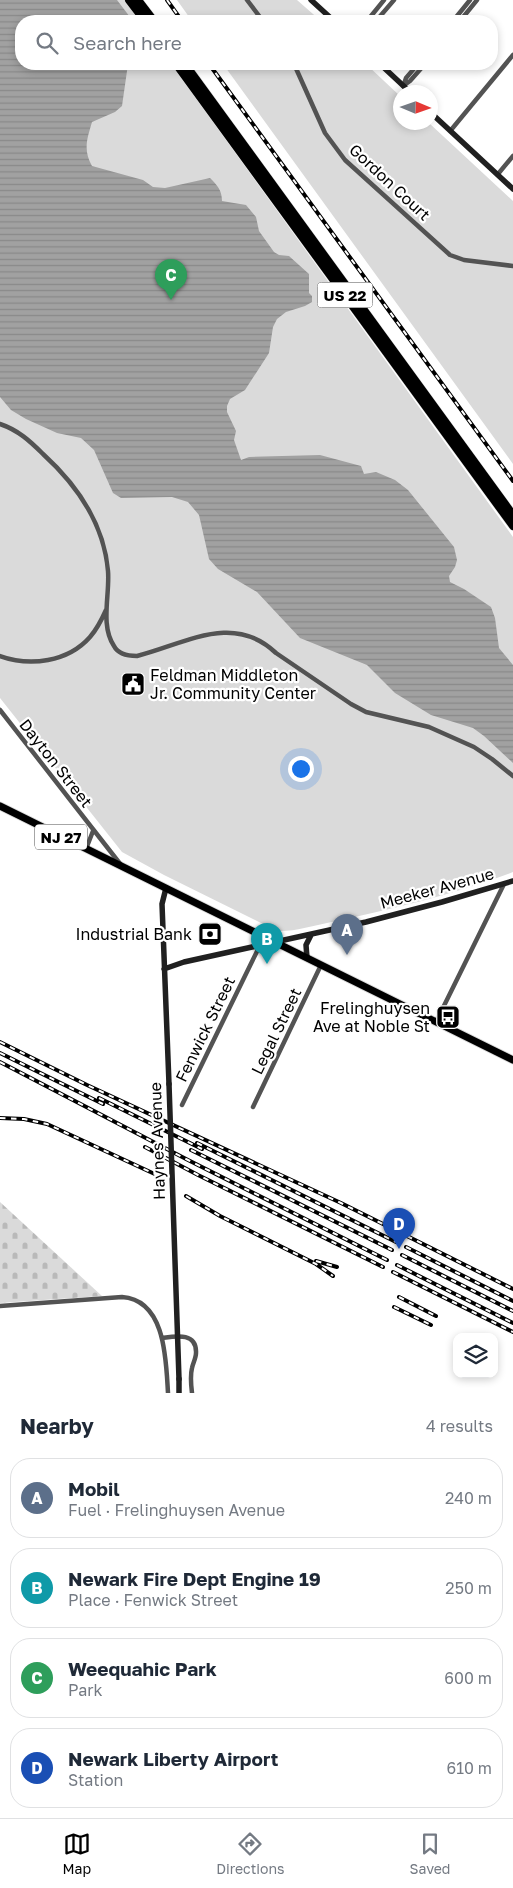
<!DOCTYPE html>
<html lang="en">
<head>
<meta charset="utf-8">
<style>
	body { margin:0; font-family:"Golos Text",sans-serif; background:#f2f2f3; color:#1f2937 }
	.controls { position:absolute; right:15px; bottom:15px; display:grid; overflow:hidden; border-radius:10px; box-shadow:0 2px 8px #0003 }
	.controls button { width:45px; height:45px; display:grid; place-items:center; padding:0; border:0; border-bottom:1px solid #e0e1e3; background:#fff; color:#1f2937; font:25px sans-serif }
	.compass { position:absolute; left:393px; top:85px; width:45px; height:45px; border-radius:50%; background:#fff; box-shadow:0 2px 8px #0003; rotate:92deg }
	.you { position:absolute; left:300px; top:768px; width:18px; height:18px; margin:-12px; border:4px solid #fff; border-radius:50%; background:#1a73e8; box-shadow:0 0 0 8px #1a73e833 }
	.badge { display:grid; place-items:center; width:32px; height:32px; border-radius:50%; background:#000; color:#fff; font-size:16px; font-weight:700 }
	.pin { position:absolute; translate:-50% -41px; filter:drop-shadow(0 1px 2px #0008) }
	.pin::after { content:''; position:absolute; top:26px; width:18px; height:15px; background:inherit; clip-path:polygon(0 0,100% 0,50% 100%) }
	.list { margin:0; padding:0; list-style:none }
	h2 { display:flex; justify-content:space-between; align-items:center; height:65px; margin:0; padding:0 20px; font-size:21px }
	h2 small { font-size:16px; font-weight:400; color:#747a83 }
	.list li { display:grid; grid-template-columns:32px 1fr auto; gap:15px; align-items:center; box-sizing:border-box; height:80px; margin:0 10px 10px; padding:0 10px; border:1px solid #e0e1e3; border-radius:20px }
	.list b { display:block; font-size:19px; white-space:nowrap }
	.list p { margin:0; font-size:16px; white-space:nowrap; color:#747a83 }
	.list em { font-size:16px; font-style:normal; color:#747a83 }
	.icon { flex:none; width:28px; height:28px; fill:none; stroke:currentColor; stroke-width:2; stroke-linecap:round; stroke-linejoin:round }
	.map { position:relative; flex:none; width:513px; height:1393px; overflow:hidden }
	.search { position:absolute; background:#fff; box-shadow:0 2px 8px #0003; left:15px; right:15px; top:15px; height:55px; display:flex; align-items:center; gap:12px; box-sizing:border-box; padding:0 18px; border-radius:20px; color:#747a83; font-size:19px }
	.sheet { height:425px; background:#fff }
	nav { display:flex; justify-content:space-around; align-items:center; box-sizing:border-box; height:70px; border-top:1px solid #e0e1e3; background:#fff; font-size:14px; color:#747a83 }
	nav a { display:grid; justify-items:center; gap:2px }
	nav .on { color:#000 }
	.map>svg:first-child { display:block }
</style>
</head>
<body>
<div class="map">
<svg width="513" height="1393" viewBox="0 0 513 1393">
	<defs>
		<pattern id="cemetery-stones" width="16" height="16" patternUnits="userSpaceOnUse" patternTransform="scale(1.25)"><rect width="16" height="16" fill="#dadada"/><path d="M2 7V4a2 2 0 0 1 4 0v3zM10 15v-3a2 2 0 0 1 4 0v3z" fill="#b9b9b9"/></pattern>
		<pattern id="water-rules" width="6" height="5" patternUnits="userSpaceOnUse" patternTransform="scale(1.25)"><rect width="6" height="5" fill="#a1a1a1"/><path d="M0 2.5h6" fill="none" stroke="#898989"/></pattern>
	</defs>
	<rect width="100%" height="100%" fill="#fff"/>
	<path fill="#dadada" d="M0 0H124L141 21H21V64H171L513 537V872C453 895 390 909 327 923 311 926 294 932 277 931L164 875 122 852 0 698Z
		M177 0H297L321 21H192Z
		M223 64H366L400 96V122L429 123 513 201V464Z"/>
	<path fill="url(#cemetery-stones)" d="M0 1202 102 1296 0 1303Z"/>
	<path fill="url(#water-rules)" d="M0 0H117L133 21H21V64H128L122 106 115 112 92 122C87 139 83 150 92 166L143 180 153 187 165 188 210 178C217 185 222 190 222 201L246 205 256 217 259 231 274 252 279 255 289 256 309 274V293L312 296V302L305 306 286 312 277 319 273 327 269 353 245 390 230 399 227 406V412L236 431 234 440 241 460 249 457 320 455 361 466 364 474 376 472 395 480 408 490 454 547 457 560 455 567 449 576 450 582 464 589 491 607 495 618 499 648 513 665V763L484 736 473 728 431 715 395 693 367 665 300 638 257 592 218 569 209 559 199 515 188 502 172 497 121 498 113 493 94 450 81 438 57 433 26 419 11 410 0 397Z"/>
	<g fill="none" stroke-linecap="round" stroke-linejoin="round">
		<g stroke="#dbdbdb" stroke-width="9">
			<path id="primary" d="M0 806 513 1060"/>
		</g>
		<g stroke="#dbdbdb" stroke-width="9">
			<path id="highway" d="M129 0 145 21
				M138 0 154 21
				M176 64 513 526
				M185 64 513 515"/>
		</g>
		<path stroke="#535353" stroke-width="4.5" d="M247 0 263 21
			M367 21 384 0
			M376 21 394 0
			M453 21 470 0
			M460 21 477 0
			M294 64 325 133 345 160 450 255 464 260 513 266
			M404 84 406 78 418 64
			M403 86 410 81 425 64
			M451 130 513 55
			M498 174 513 156
			M0 424C18 430 30 441 43 454 77 485 104 524 108 571 110 595 100 625 114 646 118 654 129 656 137 656 185 644 233 612 276 653L351 704 366 712 429 727 474 747 492 759 513 776
			M0 656C30 667 68 662 90 637 97 629 102 619 106 610
			M0 710 121 865
			M86 849 93 831
			M436 1022 504 884
			M182 1105 264 937
			M253 1107 321 965
			M0 1306 122 1297C166 1300 166 1361 168 1393
			M162 1338C176 1336 197 1332 196 1353 196 1358 193 1363 192 1368 190 1376 191 1385 192 1393"/>
		<path stroke="#202020" stroke-width="5.5" d="M311 0 334 21
			M380 64 410 92
			M430 112 513 189
			M166 888 162 904 169 1084
			M307 958 306 945 311 935
			M164 969 184 962 366 922 442 902 513 881
			M179 1379V1393"/>
		<use href="#primary" stroke="#000" stroke-width="7"/>
		<use href="#highway" stroke="#000" stroke-width="8"/>
		<g stroke="#000" stroke-width="4">
			<path id="rail" d="M167 0 182 21
				M209 64 513 481
				M0 1042 87 1085 341 1203 513 1289
				M0 1053 103 1104
				M0 1062 188 1160 387 1260
				M99 1098 202 1149
				M0 1118 24 1119 47 1124 159 1176
				M197 1143 396 1242
				M145 1147 198 1175 383 1267
				M191 1150 392 1250
				M186 1196 220 1216 316 1264 333 1276
				M406 1247 513 1301
				M402 1255 513 1311
				M316 1261 337 1267
				M397 1265 513 1323
				M393 1272 513 1332
				M399 1297 436 1316
				M394 1307 431 1325"/>
		</g>
		<use href="#rail" stroke="#fff" stroke-width="2" stroke-dasharray="5.5" stroke-linecap="butt"/>
		<path stroke="#202020" stroke-width="5.5" d="M169 1084 179 1379"/>
	</g>
	<defs>
		<g id="civic-square" transform="scale(1.25)"><rect x="-9" y="-9" width="18" height="18" rx="4" fill="#000" stroke="#fff"/><path d="M-.6-6.5H3V-4.5H.6V-3L4-1V1h2V6H-6V1h2V-1L-.6-3ZM-1.2 2.5V6h2.4V2.5Z" fill="#fff"/></g>
		<g id="bank-square" transform="scale(1.25)"><rect x="-9" y="-9" width="18" height="18" rx="4" fill="#000" stroke="#fff"/><path d="M-6-4H6V4H-6ZM0-2.3a2.3 2.3 0 1 0 0 4.6a2.3 2.3 0 1 0 0-4.6Z" fill="#fff"/></g>
		<g id="bus-square" transform="scale(1.25)"><rect x="-9" y="-9" width="18" height="18" rx="4" fill="#000" stroke="#fff"/><path d="M-5-6H5V4H4V6H2V4H-2V6H-4V4H-5ZM-3.5-4V0h7V-4ZM-3.5 1.2v1.5H-2V1.2ZM2 1.2v1.5H3.5V1.2Z" fill="#fff"/></g>
	</defs>
	<g fill-rule="evenodd">
		<use href="#civic-square" x="133" y="684"/>
		<use href="#bank-square" x="210" y="934"/>
		<use href="#bus-square" x="448" y="1017"/>
	</g>
	<g text-anchor="middle" dominant-baseline="central" stroke-width="4.5" stroke-linejoin="round" paint-order="stroke">
		<g fill="#fff" stroke="#4c4c4c" stroke-width="1">
			<rect x="317.5" y="282.5" width="55" height="25" rx="4"/>
			<rect x="35" y="824.5" width="52" height="25" rx="4"/>
		</g>
		<g font-size="15" font-weight="bold" fill="#000">
			<text x="345" y="295">US 22</text>
			<text x="61" y="837">NJ 27</text>
		</g>
		<g font-size="16" fill="#000" stroke="#fff">
			<text transform="translate(390 182) rotate(43)">Gordon Court</text>
			<text transform="translate(56 763) rotate(52)">Dayton Street</text>
			<text transform="translate(437 888) rotate(-15)">Meeker Avenue</text>
			<text transform="translate(205 1029) rotate(-64)">Fenwick Street</text>
			<text transform="translate(276 1031) rotate(-64)">Legal Street</text>
			<text transform="translate(157 1141) rotate(-92)">Haynes Avenue</text>
		</g>
		<g font-size="16" fill="#000" stroke="#fff" text-anchor="end">
			<text x="150" y="675" text-anchor="start">Feldman Middleton<tspan x="150" dy="18">Jr. Community Center</tspan></text>
			<text x="192" y="934">Industrial Bank</text>
			<text x="430" y="1008">Frelinghuysen<tspan x="430" dy="18">Ave at Noble St</tspan></text>
		</g>
	</g>
</svg>
<div class="controls">
<button><svg class="icon" aria-label="layers" viewBox="0 0 24 24"><path d="M12 4l9 5-9 5-9-5zM3 14l9 5 9-5"/></svg></button>
</div>
<svg class="compass" viewBox="-18 -18 36 36"><path d="M0-13l5 13h-10z" fill="#e53935"/><path d="M0 13l5-13h-10z" fill="#747a83"/></svg>
<div class="you"></div>
<div class="pin badge" style="left:347px;top:955px;background:#5c6f8a">A</div>
<div class="pin badge" style="left:267px;top:964px;background:#0f9aa8">B</div>
<div class="pin badge" style="left:171px;top:300px;background:#2e9e5b">C</div>
<div class="pin badge" style="left:399px;top:1249px;background:#1a4fb4">D</div>
<div class="search"><svg class="icon" aria-label="search" viewBox="0 0 24 24"><circle cx="10" cy="10" r="6"/><path d="M15 15l6 6"/></svg>Search here</div>
</div>
<section class="sheet">
<h2>Nearby<small>4 results</small></h2>
<ul class="list">
<li><span class="badge" style="background:#5c6f8a">A</span><div><b>Mobil</b><p>Fuel · Frelinghuysen Avenue</p></div><em>240 m</em></li>
<li><span class="badge" style="background:#0f9aa8">B</span><div><b>Newark Fire Dept Engine 19</b><p>Place · Fenwick Street</p></div><em>250 m</em></li>
<li><span class="badge" style="background:#2e9e5b">C</span><div><b>Weequahic Park</b><p>Park</p></div><em>600 m</em></li>
<li><span class="badge" style="background:#1a4fb4">D</span><div><b>Newark Liberty Airport</b><p>Station</p></div><em>610 m</em></li>
</ul>
</section>
<nav>
<a class="on"><svg class="icon" aria-label="map" viewBox="0 0 24 24"><path d="M3 6l6-2 6 2 6-2v14l-6 2-6-2-6 2zM9 4v14M15 6v14"/></svg>Map</a>
<a><svg class="icon" aria-label="directions" viewBox="0 0 24 24"><path d="M12 3l9 9-9 9-9-9zM9 14v-3h6M13 9l2 2-2 2"/></svg>Directions</a>
<a><svg class="icon" aria-label="saved" viewBox="0 0 24 24"><path d="M7 4h10v16l-5-4-5 4z"/></svg>Saved</a>
</nav>
</body>
</html>
